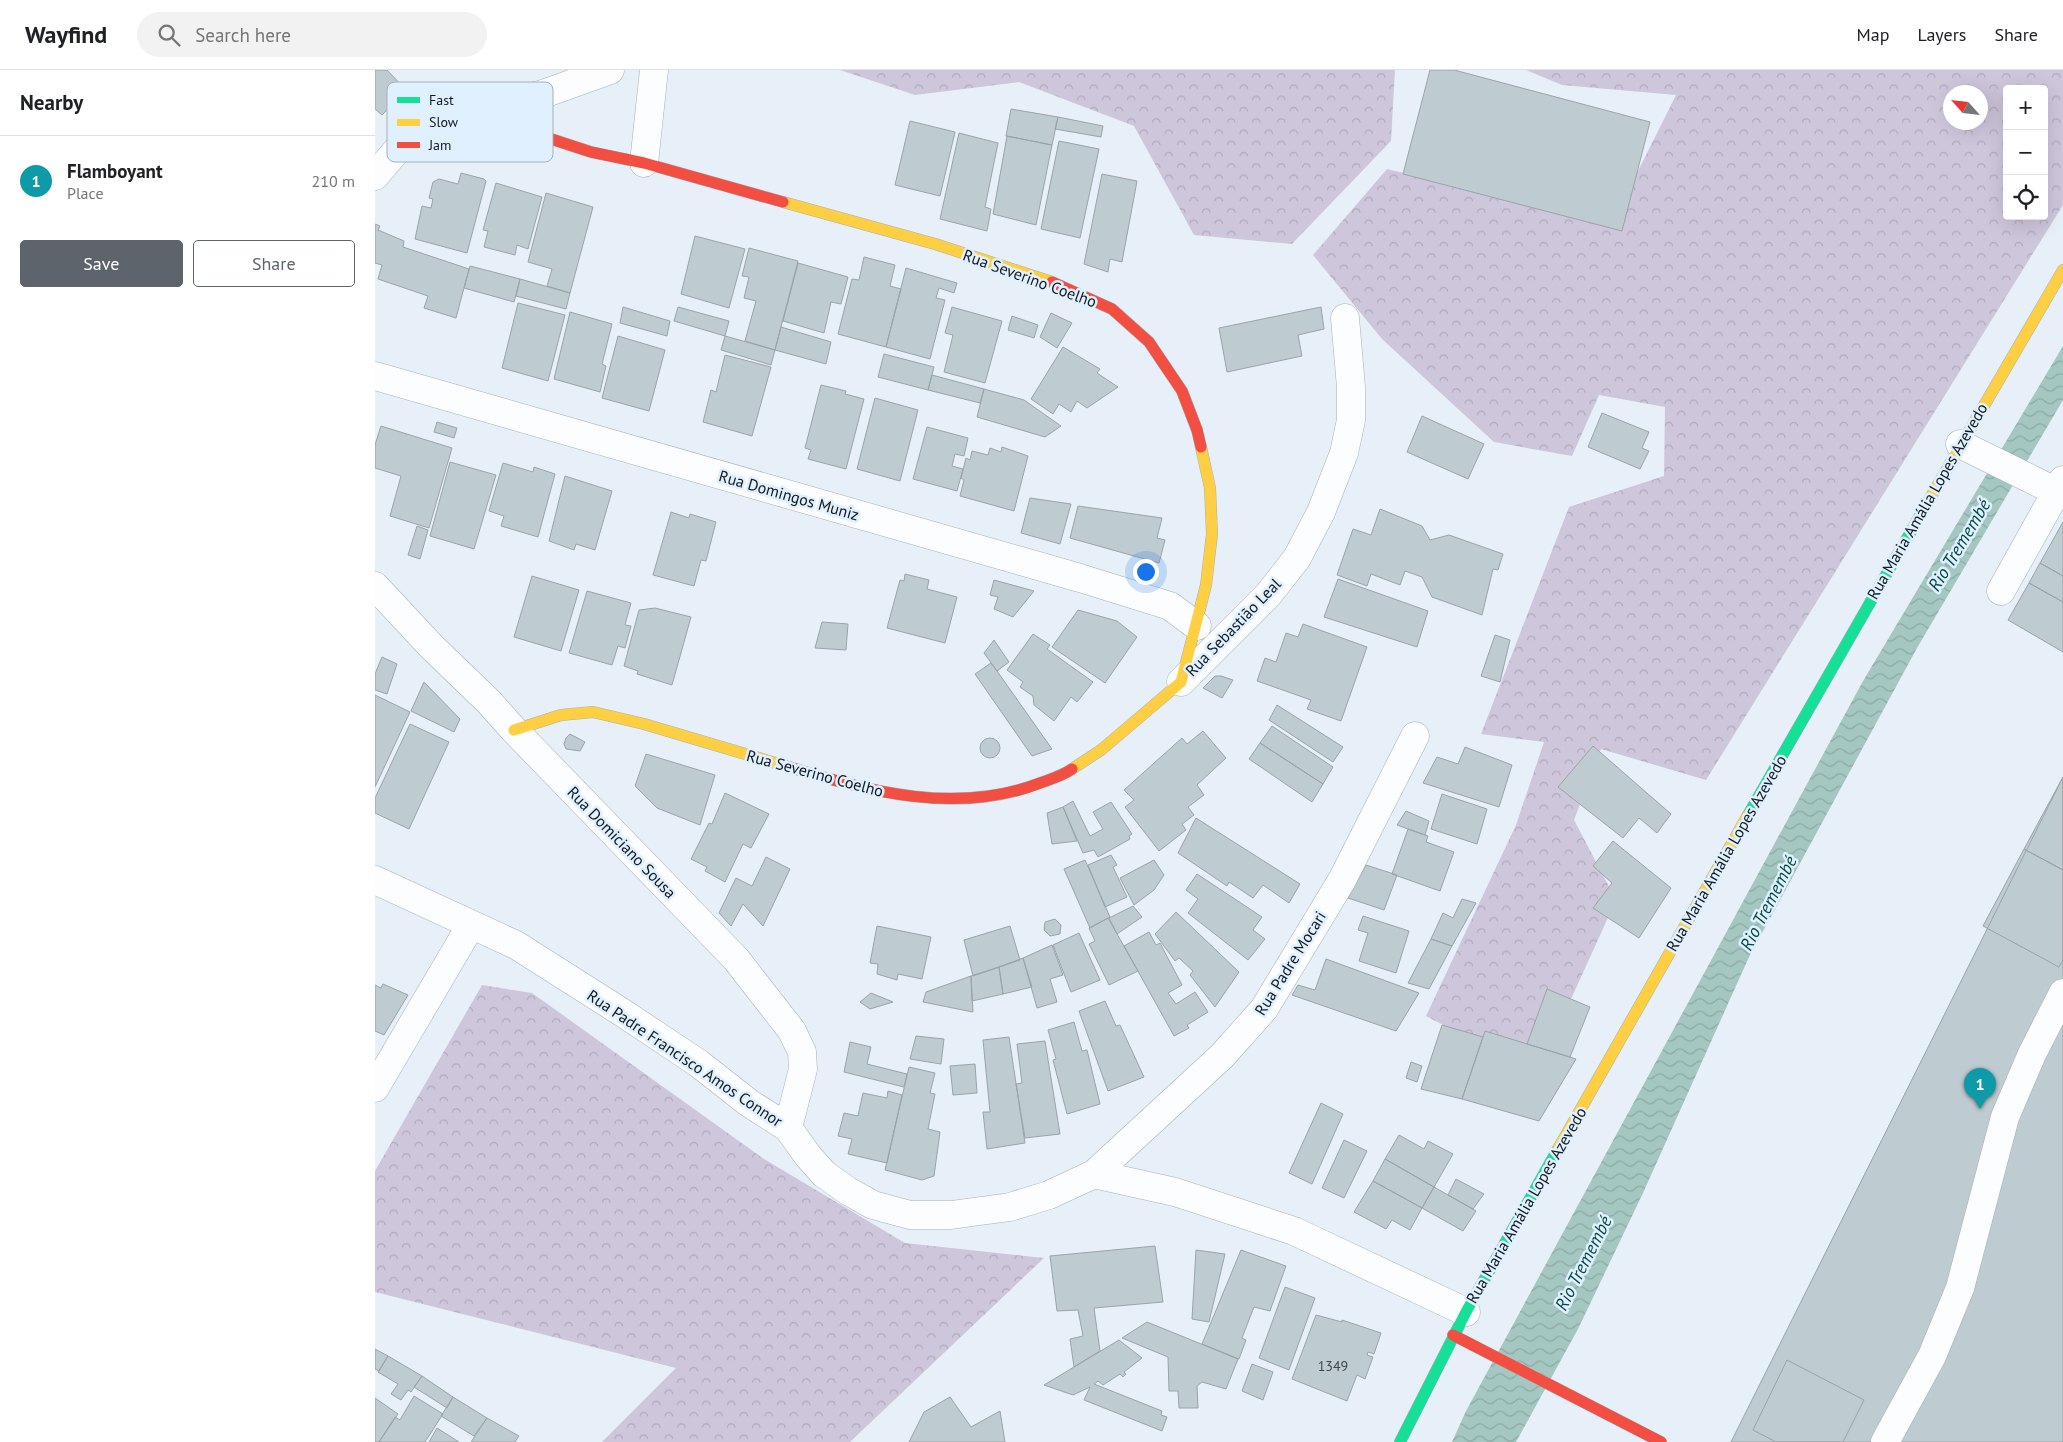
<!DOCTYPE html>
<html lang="en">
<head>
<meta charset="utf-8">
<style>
	body { margin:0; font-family:"PT Sans",sans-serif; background:#f2f2f2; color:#202124 }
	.controls { position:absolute; right:15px; top:15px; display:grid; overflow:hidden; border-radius:5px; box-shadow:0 5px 20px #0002 }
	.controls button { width:45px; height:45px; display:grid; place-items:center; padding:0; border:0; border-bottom:1px solid #e0e0e0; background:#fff; color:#202124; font:25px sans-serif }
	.compass { position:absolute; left:1568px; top:15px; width:45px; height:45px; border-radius:50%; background:#fff; box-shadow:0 5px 20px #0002; rotate:297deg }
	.you { position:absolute; left:770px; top:501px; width:18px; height:18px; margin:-12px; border:4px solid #fff; border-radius:50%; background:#1a73e8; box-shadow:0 0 0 8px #1a73e833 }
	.badge { display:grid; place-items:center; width:32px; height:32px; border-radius:50%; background:#5d646b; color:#fff; font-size:16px; font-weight:700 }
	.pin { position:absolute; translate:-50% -41px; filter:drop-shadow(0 1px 2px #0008) }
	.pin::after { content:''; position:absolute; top:26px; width:18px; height:15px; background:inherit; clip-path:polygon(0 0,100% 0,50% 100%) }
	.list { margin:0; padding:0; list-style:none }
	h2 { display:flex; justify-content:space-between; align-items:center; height:65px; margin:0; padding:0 20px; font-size:21px }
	h2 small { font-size:16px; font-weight:400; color:#757577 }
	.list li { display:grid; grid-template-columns:32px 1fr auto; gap:15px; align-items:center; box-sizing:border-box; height:90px; padding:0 20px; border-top:1px solid #e0e0e0 }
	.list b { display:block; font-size:19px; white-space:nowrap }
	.list p { margin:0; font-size:16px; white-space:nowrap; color:#757577 }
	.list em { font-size:16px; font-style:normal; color:#757577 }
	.actions { display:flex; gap:10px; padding:15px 20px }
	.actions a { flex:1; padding:11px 0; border:1px solid #5d646b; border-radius:5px; text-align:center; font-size:18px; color:#5d646b }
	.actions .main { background:#5d646b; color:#fff }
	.icon { flex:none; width:28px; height:28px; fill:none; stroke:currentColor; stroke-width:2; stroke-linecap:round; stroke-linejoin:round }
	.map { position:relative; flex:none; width:1688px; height:1372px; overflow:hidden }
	header { display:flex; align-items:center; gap:30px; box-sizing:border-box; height:70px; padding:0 25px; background:#fff; border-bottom:1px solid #e0e0e0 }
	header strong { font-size:24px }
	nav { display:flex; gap:28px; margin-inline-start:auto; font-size:18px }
	.search { width:350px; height:45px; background:#f2f2f2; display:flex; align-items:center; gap:12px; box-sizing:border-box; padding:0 18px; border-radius:28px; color:#757577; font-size:19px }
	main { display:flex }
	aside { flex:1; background:#fff }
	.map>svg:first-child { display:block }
</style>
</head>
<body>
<header>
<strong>Wayfind</strong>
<div class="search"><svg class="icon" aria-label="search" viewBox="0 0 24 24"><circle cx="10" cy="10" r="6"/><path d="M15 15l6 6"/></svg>Search here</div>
<nav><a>Map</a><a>Layers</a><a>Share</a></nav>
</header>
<main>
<aside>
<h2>Nearby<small></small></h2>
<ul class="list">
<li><span class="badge" style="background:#0f9aa8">1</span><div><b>Flamboyant</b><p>Place</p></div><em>210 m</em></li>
</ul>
<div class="actions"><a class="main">Save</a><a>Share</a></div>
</aside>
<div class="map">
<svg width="1688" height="1372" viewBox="0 0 1688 1372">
	<defs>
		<pattern id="forest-crowns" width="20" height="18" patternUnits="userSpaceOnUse" patternTransform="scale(1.25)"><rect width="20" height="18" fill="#cec6db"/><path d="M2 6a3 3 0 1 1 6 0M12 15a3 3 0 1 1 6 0" fill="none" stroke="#b0aabc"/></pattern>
		<pattern id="water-waves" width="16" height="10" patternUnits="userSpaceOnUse" patternTransform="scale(1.25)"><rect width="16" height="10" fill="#a4c7c1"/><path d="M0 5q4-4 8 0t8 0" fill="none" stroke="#8caaa5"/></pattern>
	</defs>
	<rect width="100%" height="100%" fill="#e7f0f8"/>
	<path fill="url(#forest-crowns)" fill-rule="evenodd" d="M465 0H1020L1016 71 917 174 819 165 759 56 644 12 540 25Z
		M1151 0H1688V135L1331 710 1226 679 1199 750 1241 830 1162 1004 1051 946 1141 755 1169 672 1106 664 1194 437 1289 406 1290 337 1224 325 1197 386 1119 372 1007 269 938 185 1012 99 1238 151 1301 25 1187 15ZM1632 19H1669V146H1632ZM1576 22H1606V52H1576Z
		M107 915 157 923 389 1089 530 1173 669 1188 475 1372H227L301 1298 0 1222V1101Z"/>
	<path fill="url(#water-waves)" d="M1688 276V330L1542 578 1374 887 1268 1123 1203 1259 1141 1372H1077L1091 1341 1488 611Z"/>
	<path fill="#becbd0" stroke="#9aa3a8" d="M0 0H12L31 20 7 45 0 39Z
		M1055 0H1079L1275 52 1247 161 1028 104Z
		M636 39 683 47 677 75 631 66Z
		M683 47 728 56 726 67 680 59Z
		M535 51 580 62 565 126 520 115Z
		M584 63 623 73 610 137 616 139 612 161 565 149Z
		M632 66 677 75 661 155 618 144Z
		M684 71 724 79 705 168 666 159Z
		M86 103 109 109 111 111 92 183 40 169 47 136 56 138 58 129 54 128 58 112 64 109 83 114Z
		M727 104 762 111 747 192 735 189 733 202 709 194Z
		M121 113 167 127 153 179 142 175 140 185 109 177 113 161 108 160Z
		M171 123 218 137 195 223 172 216 177 199 153 192Z
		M0 154 5 156 3 160 29 171 28 177 94 199 81 248 49 238 53 226 3 209 7 195 0 193Z
		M320 166 370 179 354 238 306 224Z
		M374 178 423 191 400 280 370 271 381 231 369 228 374 207 367 206Z
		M489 187 520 195 515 216 526 219 511 277 463 264 477 209 484 210Z
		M423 193 473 207 466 234 456 232 449 263 408 251Z
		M95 196 145 209 139 232 89 218Z
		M531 198 582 213 579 223 564 218 561 228 570 230 555 289 511 277Z
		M145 209 195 223 191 239 141 226Z
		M143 233 190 245 173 311 127 298Z
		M248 237 295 251 292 266 245 253Z
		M303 237 354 251 350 266 299 251Z
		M577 237 627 251 610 313 569 302 578 265 570 263Z
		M946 237 949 259 923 265 927 286 852 302 844 258Z
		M195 242 237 254 227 294 231 296 225 322 179 309Z
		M676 243 697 253 682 278 665 267Z
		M637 246 663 255 659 268 633 260Z
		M406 257 456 272 451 294 400 280Z
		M243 266 290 280 274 341 227 328Z
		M350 266 400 280 396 295 346 280Z
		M688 277 725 299 722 303 743 317 712 338 702 331 696 342 684 334 678 344 656 329Z
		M509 284 559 297 553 320 503 307Z
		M350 285 396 297 377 366 328 352 336 320 341 322Z
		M557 305 609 319 605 333 553 320Z
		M446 315 471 321 470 324 489 329 471 399 433 389 436 380 430 378Z
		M609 319 649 330 686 356 670 367 602 347Z
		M500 328 543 340 525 411 482 399Z
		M1227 343 1274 362 1267 378 1274 381 1265 399 1213 377Z
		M1047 346 1109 374 1093 409 1032 382Z
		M62 352 82 358 79 368 59 362Z
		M6 356 77 378 54 458 15 446 26 406 0 398V375Z
		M552 357 593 368 589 386 580 384 577 396 588 399 582 421 538 409Z
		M627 377 653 386 639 441 585 426 589 410 586 408 591 388 595 390 597 381 613 385 615 378 626 382Z
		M75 392 121 405 99 479 55 466Z
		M128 393 158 402 159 397 180 404 163 467 126 456 129 446 114 441Z
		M190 406 237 421 220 480 201 474 199 480 174 471Z
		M655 428 696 434 685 474 646 463Z
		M703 436 787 448 782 468 790 470 784 493 695 468Z
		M1005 439 1047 456 1055 470 1074 465 1128 484 1123 500 1118 499 1107 545 1057 527 1047 507 1030 501 1025 515 996 504 992 516 962 505 978 459 996 465Z
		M296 442 314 448 315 444 341 452 331 491 326 490 319 516 278 505Z
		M1688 452V506L1665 493Z
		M42 456 53 460 45 489 33 485Z
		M1665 493 1688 506V532L1654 513Z
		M530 504 554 510 552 519 582 527 570 573 512 558 525 510 529 511Z
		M157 506 204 520 186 581 139 567Z
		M963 509 1053 541 1042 577 949 547Z
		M619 510 659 521 638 547 619 539 623 527 615 525Z
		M1654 513 1688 532V582L1633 550Z
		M212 521 256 533 250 555 256 556 250 578 243 576 237 595 194 583Z
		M280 538 316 547 297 615 262 604 263 601 249 596 264 540Z
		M703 540 742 551 762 567 730 613 677 577Z
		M447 552 473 554 471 580 440 578Z
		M928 554 992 577 966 651 932 639 936 630 882 611 890 588 901 592 911 563 923 567Z
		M658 564 675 575 672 579 718 612 702 632 696 627 679 651 659 635 658 626 645 617 648 612 632 600Z
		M1120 565 1135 570 1125 612 1106 606Z
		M619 570 634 592 622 601 609 583Z
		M7 587 22 594 12 624 0 620V604Z
		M616 593 622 601 677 679 657 686 600 604Z
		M840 606H846L858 610 847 628 828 618Z
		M49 612 85 649 79 662 36 641Z
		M0 625 35 642 0 717Z
		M902 635 968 677 958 692 894 650Z
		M35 654 74 672 34 759 0 743V728Z
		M897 656 958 697 948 714 885 673Z
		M828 661 851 688 822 715 829 725 813 737 819 745 807 754 811 760 784 781 750 737 759 730 749 720 807 668 812 674Z
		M195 664 210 672 205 681 191 679 189 674 191 668Z
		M605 678a10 10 0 1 1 20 0a10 10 0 1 1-20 0Z
		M885 673 948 714 937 732 874 689Z
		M1218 676 1296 744 1282 763 1264 748 1248 768 1183 717Z
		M1090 677 1137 695 1124 737 1048 713 1062 687 1083 694Z
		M271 684 340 705 325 755 282 738 260 716Z
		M1688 707V800L1649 779Z
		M1688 707V1372H1356Z
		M350 723 394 744 376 778 368 774 350 812 330 801 332 797 316 789 334 753 337 754Z
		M1067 724 1112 739 1102 774 1056 759Z
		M698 731 715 766 728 759 718 742 736 732 757 764 754 766 755 769 723 787 719 780 708 783 688 737Z
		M688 737 702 771 677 774 672 743Z
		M1031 741 1054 751 1050 765 1022 755Z
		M821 748 925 814 914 833 888 815 878 828 854 812 852 816 803 783Z
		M1033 759 1053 766 1051 772 1079 782 1065 821 1017 804Z
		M1238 771 1296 818 1264 868 1218 838 1237 813 1218 796Z
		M1649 779 1688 800V890L1684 897 1608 856Z
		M736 785 742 795 738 797 752 827 730 837 713 795Z
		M391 787 415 799 388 856 368 834 356 856 344 843 361 808 377 816Z
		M710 790 735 847 715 858 689 799Z
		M779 790 789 805 779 820 759 835 745 808Z
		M991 795 1022 805 1009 840 973 828Z
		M822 804 887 847 878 860 890 869 873 890 813 843 823 829 811 820Z
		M1087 829 1101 833 1077 876 1056 869 1068 843 1078 848Z
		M758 836 767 847 742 864 734 848Z
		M801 842 864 902 840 937 815 905 818 901 804 888 800 891 780 864Z
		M988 846 1034 861 1021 903 984 891 993 863 983 860Z
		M733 848 763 901 734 915 714 874 720 871 714 858Z
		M680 849 686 855 685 864 675 866 669 860 670 852Z
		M502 856 556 867 547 909 523 904 522 910 502 904 503 894 495 893Z
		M635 856 645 890 598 906 589 870Z
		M774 862 781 875 785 873 807 915 793 923 801 934 820 922 833 942 812 955 814 958 799 966 749 876Z
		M704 863 725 910 696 922 678 875Z
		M1056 869 1077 876 1054 919 1033 913Z
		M677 875 688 905 675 909 682 932 662 938 648 888Z
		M648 888 657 917 628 924 624 897Z
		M951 889 1044 923 1021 961 917 925 923 915 940 920Z
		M624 897 628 924 597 931 596 906Z
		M596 906 598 942 548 932 551 922Z
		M8 914 33 925 9 965 0 961V915L6 918Z
		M1172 919 1215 937 1195 987 1152 974Z
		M496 923 518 932 495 939 485 932Z
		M730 931 741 956 745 955 769 1007 733 1021 704 941Z
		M699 952 707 981 712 980 725 1034 692 1044 678 990 681 989 673 960Z
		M1067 955 1108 967 1087 1029 1046 1019Z
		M1110 961 1201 989 1164 1051 1087 1029Z
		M541 966 569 969 566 994 535 989Z
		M634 967 650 1073 612 1079 608 1042H615L608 970Z
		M670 971 685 1064 650 1068 641 1014 647 1013 642 974Z
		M475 972 496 977 492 994 532 1004 529 1017 469 1002Z
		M1036 992 1047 996 1042 1012 1031 1008Z
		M600 994 602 1023 578 1025 575 996Z
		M534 997 560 1003 555 1023 560 1024 553 1059 565 1062 559 1106 547 1110 510 1100Z
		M513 1021 527 1025 512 1093 473 1084 477 1069 463 1066 469 1043 483 1046 488 1023 512 1028Z
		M946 1033 968 1044 937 1114 914 1103Z
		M1024 1065 1049 1079 1053 1071 1078 1084 1059 1117 1010 1089Z
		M969 1070 992 1081 969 1128 947 1118Z
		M1010 1089 1059 1117 1047 1138 998 1111Z
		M1081 1109 1109 1124 1098 1139 1073 1125Z
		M998 1111 1047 1138 1035 1160 1017 1150 1011 1159 979 1142Z
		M1059 1117 1101 1141 1088 1161 1047 1138Z
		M780 1176 788 1232 719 1238 725 1281 699 1297 695 1269 708 1266 703 1240 682 1241 675 1186Z
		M821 1180 850 1184 834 1252 817 1249Z
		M866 1180 911 1196 895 1241 879 1237 867 1268 871 1270 864 1289 827 1274Z
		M910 1217 940 1228 914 1300 884 1288Z
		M941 1245 967 1252V1250L1006 1263 999 1284 993 1282 992 1285 998 1287 990 1309 982 1305 972 1331 917 1309Z
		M772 1252 863 1289 851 1319 827 1312 822 1316 823 1338H804L803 1321H794L793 1287 747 1268Z
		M744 1270 767 1288 749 1302 751 1304 748 1307 745 1304 728 1315 723 1311 719 1314 787 1341 786 1345 792 1347 787 1361 709 1330 715 1317 698 1325 669 1315Z
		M0 1279 13 1286 4 1301 0 1299Z
		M13 1286 47 1306 36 1322 33 1320 26 1330 16 1324 23 1314 3 1302Z
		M1412 1290 1489 1330 1468 1372H1401L1378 1360Z
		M877 1294 898 1302 888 1330 867 1321Z
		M47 1306 78 1327 72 1338 39 1317Z
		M39 1326 68 1344 50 1372H4L20 1347 25 1350Z
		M78 1327 112 1348 99 1366 66 1346Z
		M575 1327 596 1357 625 1341 630 1372H534L549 1342Z
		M0 1328 23 1344 4 1372H0Z
		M112 1348 144 1366 140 1372H96Z
		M62 1358 84 1372H54Z"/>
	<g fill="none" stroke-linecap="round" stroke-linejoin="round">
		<g stroke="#a8b0b7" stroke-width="29">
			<path id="street" d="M269 93 279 0
				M0 106 22 80 48 61 81 46 168 24 235 0
				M0 306 705 508 795 536 822 556
				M1585 374 1688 425
				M0 516 56 576 114 632 139 660 361 889 417 961 427 982 428 999 413 1058
				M1626 521 1688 410
				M806 612 893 525 922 488 946 442 969 383 976 350V317L970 248
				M0 810 141 875 248 943 323 993 374 1033 413 1058 433 1086 449 1104 473 1121 498 1135 535 1145H576L635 1137 674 1125 719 1104 800 1122 919 1161 1091 1242
				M0 1018 96 855
				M719 1104 847 986 889 939 967 810 1040 666
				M1510 1372 1557 1286 1585 1218 1630 1047 1657 984 1688 923"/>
		</g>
		<g stroke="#a8b0b7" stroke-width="12">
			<path id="fast" d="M1373 745 1554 430
				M1025 1372 1091 1242 1183 1079"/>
		</g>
		<g stroke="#a8b0b7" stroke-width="12">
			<path id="slow" d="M408 132 560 174 677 212
				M1554 430 1688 200
				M139 660 186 645 218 642 269 654 414 697
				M697 699 726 680 806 612 831 515 837 464 835 418 826 377
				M1183 1079 1373 745"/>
		</g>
		<g stroke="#a8b0b7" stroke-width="12">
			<path id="jam" d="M105 42 164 65 216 82 269 93 408 132
				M677 212 737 239 774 272 807 321 822 360 826 377
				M414 697C496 722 582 745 665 713 676 709 687 706 697 699
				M1078 1265 1286 1372"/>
		</g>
		<use href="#street" stroke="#fbfdfe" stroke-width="28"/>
		<use href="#fast" stroke="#16e098" stroke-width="11"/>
		<use href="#slow" stroke="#ffcf43" stroke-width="11"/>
		<use href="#jam" stroke="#f24e42" stroke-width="11"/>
	</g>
	<g text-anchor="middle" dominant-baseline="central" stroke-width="5" stroke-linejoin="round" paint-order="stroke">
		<g font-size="14" fill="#3d464b">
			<text x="958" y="1296">1349</text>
		</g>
		<g font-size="16" fill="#12191f" stroke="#e1f0fe">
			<text transform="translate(655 208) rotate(20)">Rua Severino Coelho</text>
			<text transform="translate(414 425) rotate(16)">Rua Domingos Muniz</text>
			<text transform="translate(1552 431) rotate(-60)">Rua Maria Amália Lopes Azevedo</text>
			<text transform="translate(858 557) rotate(-46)">Rua Sebastião Leal</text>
			<text transform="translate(440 703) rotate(15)">Rua Severino Coelho</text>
			<text transform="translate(247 772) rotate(46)">Rua Domiciano Sousa</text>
			<text transform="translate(1351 783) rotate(-60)">Rua Maria Amália Lopes Azevedo</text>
			<text transform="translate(915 893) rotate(-58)">Rua Padre Mocari</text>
			<text transform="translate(310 988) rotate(34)">Rua Padre Francisco Amos Connor</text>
			<text transform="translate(1151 1135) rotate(-60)">Rua Maria Amália Lopes Azevedo</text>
		</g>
		<g font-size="18" font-style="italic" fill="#04493d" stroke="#e1f0fe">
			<text transform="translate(1584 475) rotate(-59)">Rio Tremembé</text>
			<text transform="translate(1393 833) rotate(-63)">Rio Tremembé</text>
			<text transform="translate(1208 1193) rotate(-63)">Rio Tremembé</text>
		</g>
	</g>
	<rect x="12" y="12" width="166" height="80" rx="8" fill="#e1f0fe" stroke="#a3b0bb" stroke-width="1"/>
	<rect x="22" y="27" width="23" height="6" fill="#16e098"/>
	<rect x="22" y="49" width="23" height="7" fill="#ffcf43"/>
	<rect x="22" y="72" width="23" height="6" fill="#f24e42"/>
	<g font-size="14" fill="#12191f">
		<text x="54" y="35">Fast</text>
		<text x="54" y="57">Slow</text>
		<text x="54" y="80">Jam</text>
	</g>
</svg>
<div class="controls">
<button>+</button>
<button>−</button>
<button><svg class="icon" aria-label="locate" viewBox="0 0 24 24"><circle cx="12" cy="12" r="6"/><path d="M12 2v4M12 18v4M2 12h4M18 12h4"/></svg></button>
</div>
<svg class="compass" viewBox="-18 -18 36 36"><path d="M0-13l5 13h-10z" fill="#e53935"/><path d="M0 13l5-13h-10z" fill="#757577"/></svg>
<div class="you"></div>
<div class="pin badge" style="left:1605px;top:1039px;background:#0f9aa8">1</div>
</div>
</main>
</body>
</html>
